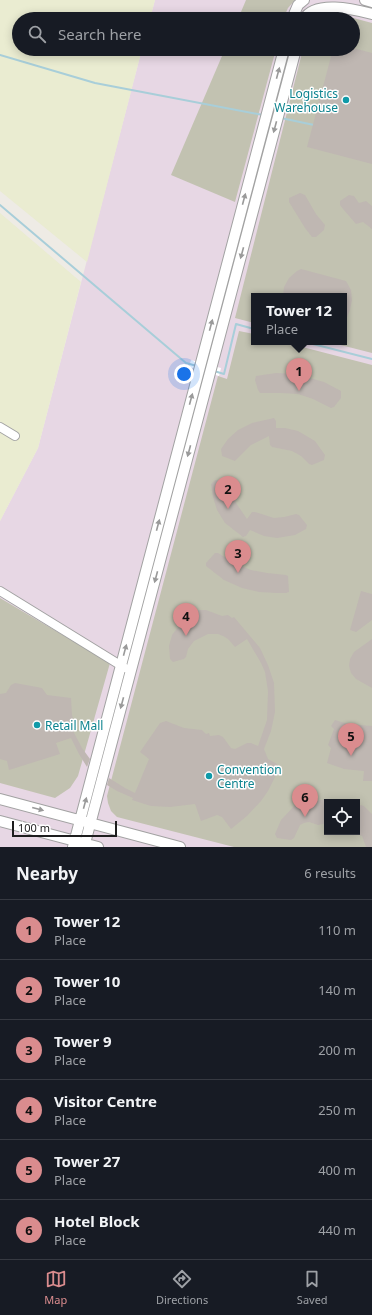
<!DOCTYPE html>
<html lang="en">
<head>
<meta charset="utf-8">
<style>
	body { margin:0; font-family:"Noto Sans",sans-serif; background:#242831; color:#f1f3f6 }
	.controls { position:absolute; right:12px; bottom:12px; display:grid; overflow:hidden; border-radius:0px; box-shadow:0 2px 10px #0003 }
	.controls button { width:36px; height:36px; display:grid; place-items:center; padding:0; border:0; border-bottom:1px solid #363941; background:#171b24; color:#f1f3f6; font:20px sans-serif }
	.scale { position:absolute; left:12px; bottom:10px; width:105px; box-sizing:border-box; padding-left:4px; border:2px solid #1e1e1e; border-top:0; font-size:11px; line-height:14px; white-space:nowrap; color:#1e1e1e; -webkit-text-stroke:3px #fff; paint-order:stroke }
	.you { position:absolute; left:184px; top:374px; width:14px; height:14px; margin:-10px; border:3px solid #fff; border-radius:50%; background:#1a73e8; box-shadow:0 0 0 6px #1a73e833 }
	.badge { display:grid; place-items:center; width:26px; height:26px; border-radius:50%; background:#da8c8e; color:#111; font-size:13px; font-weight:700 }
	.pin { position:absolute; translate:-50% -33px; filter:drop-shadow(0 1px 2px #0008) }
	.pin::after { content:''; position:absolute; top:21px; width:14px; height:12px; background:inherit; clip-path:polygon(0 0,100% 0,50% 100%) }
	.popup { position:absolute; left:251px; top:293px; width:96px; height:52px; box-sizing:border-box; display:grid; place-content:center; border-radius:0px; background:#171b24; filter:drop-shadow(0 1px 3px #0005); font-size:13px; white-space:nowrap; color:#9ea1a6 }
	.popup b { font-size:15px; color:#f1f3f6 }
	.popup::after { content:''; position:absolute; left:50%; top:100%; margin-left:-8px; border:8px solid transparent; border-top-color:#171b24 }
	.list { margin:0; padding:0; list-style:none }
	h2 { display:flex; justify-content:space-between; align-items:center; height:52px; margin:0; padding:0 16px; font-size:17px }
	h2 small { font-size:13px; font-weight:400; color:#9ea1a6 }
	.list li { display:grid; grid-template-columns:26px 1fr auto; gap:12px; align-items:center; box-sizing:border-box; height:60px; padding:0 16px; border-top:1px solid #363941 }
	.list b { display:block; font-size:15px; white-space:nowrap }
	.list p { margin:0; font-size:13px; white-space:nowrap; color:#9ea1a6 }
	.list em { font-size:13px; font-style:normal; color:#9ea1a6 }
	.icon { flex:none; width:22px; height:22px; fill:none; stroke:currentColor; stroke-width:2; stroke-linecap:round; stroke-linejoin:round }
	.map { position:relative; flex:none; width:372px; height:847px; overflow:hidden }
	.search { position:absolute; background:#171b24; box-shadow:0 2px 10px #0003; left:12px; right:12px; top:12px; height:44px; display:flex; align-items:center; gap:10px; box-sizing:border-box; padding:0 14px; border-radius:22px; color:#9ea1a6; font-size:15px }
	.sheet { height:412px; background:#171b24 }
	nav { display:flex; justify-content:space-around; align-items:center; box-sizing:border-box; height:56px; border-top:1px solid #363941; background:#171b24; font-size:11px; color:#9ea1a6 }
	nav a { display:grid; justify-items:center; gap:2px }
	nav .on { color:#da8c8e }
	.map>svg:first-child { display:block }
</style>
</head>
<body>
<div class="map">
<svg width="372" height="847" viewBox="0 0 372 847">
	<rect width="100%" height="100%" fill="#eeebe5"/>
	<path fill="#e7d7e4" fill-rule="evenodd" d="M155 0H372V847H0V521L38 448 142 49H353V19H150ZM254 296H344V342H254ZM327 802H357V832H327Z"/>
	<path fill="#c2c2b1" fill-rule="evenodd" d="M246 0H295L288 8 283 19H238Z
		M334 14 346 16 372 23V353L329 342H344V296H254V323L235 318 303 49H353V19H320Z
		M225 49H276L235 202 171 175Z
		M239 331 254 334V342H283L372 365V847H234L117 817 111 811 108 803 107 796 218 376 227 379ZM327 802H357V832H327Z
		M0 598 110 663 78 776 70 788 55 798 0 783Z"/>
	<path fill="#eaecd1" d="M0 0H155L150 19H19V49H142L87 262 0 191Z
		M0 213 81 282 38 448 0 521Z"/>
	<path fill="#fff" d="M191 360 221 368 219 376 189 367Z"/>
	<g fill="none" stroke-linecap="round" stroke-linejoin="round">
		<path stroke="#a8ced9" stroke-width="2" d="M0 55 95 83 263 115
			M281 118 314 125
			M0 205 186 363 197 366
			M305 342 372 359
			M214 371 224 374 236 324 254 329"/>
	</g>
	<path fill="#bfb7b2" d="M353 48 372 53V164L307 147 333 49H353Z
		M300 193 305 195 316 214 325 225 324 230 316 237H312L305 228 289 202V198Z
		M349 195 354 196 359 203 366 201 372 206V229L363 222 356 224 343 209 340 205V201Z
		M301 269 346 281 351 290 352 300 350 310 344 325V296H283L284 287 289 278 297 271Z
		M276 373 296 374 324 382 341 391V398L334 407 331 408 313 399 298 394 281 393H260L258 390 255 380 256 376Z
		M274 418 276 421V428H285L298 431 315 441 325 455 324 460 312 465 309 464 301 456 292 451 272 447 270 445 269 436 251 445 235 461 222 456 221 449 228 439 238 430 252 423Z
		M215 480 229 481 236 503 247 519 252 512H255L274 518 284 517 296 514 299 515 307 525 306 529 295 535 277 538 264 536 250 530 246 536 243 537 225 523 217 510 213 497 211 484Z
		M215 553H218L234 563 251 570 267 573 286 575 288 576 289 592 286 593H277L259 592 242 588 224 580 206 566V563Z
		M361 591 372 594V620L356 632 350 630Z
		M195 610H206L222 616 228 615 232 618 234 617 260 648 268 665 274 683 275 712 271 731 264 749 268 759 277 764 278 771 268 791 261 801 247 816 231 829 222 817 217 815 201 821 195 804 170 807 151 806 132 800 133 798 117 791 107 785 109 778 125 788 135 793 149 759 140 752 160 723 166 721 184 728 202 730 206 734 209 733 210 736 219 735 223 737 231 748 235 749 247 743H251L258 746 267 720 268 691 265 672 261 663 247 639 235 647 228 639 223 636 218 634H208L194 641 188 649 186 657 184 659 173 662 170 659 169 646 172 635 179 626 186 620 189 612Z
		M372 639V688L356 679 351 673 349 666 350 659 354 652Z
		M15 683 42 688 47 695 71 698 72 715 76 728 72 729 82 748 90 759 87 767 79 754 71 738 56 743 60 754 9 770 7 761 0 759V694L6 693 11 685Z
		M335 720 348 724 372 726V781H363L364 771 344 769 327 763 331 748 328 745 334 729 331 726Z
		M327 799V823L318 825 309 822 304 823 300 825 294 838 291 840 277 838 275 834 281 820 296 804 302 800 310 802Z
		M361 805 364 806 372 814V847H366L362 836 357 834V806Z"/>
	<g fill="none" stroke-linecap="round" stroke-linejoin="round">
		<g stroke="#a2a2a2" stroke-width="10">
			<path id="minor" d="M0 427 15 436
				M0 591 125 668"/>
		</g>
		<g stroke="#a2a2a2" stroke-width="12">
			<path id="tertiary" d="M365 0 372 2
				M292 19 298 5 304 0
				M304 19C315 0 353 9 372 14
				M0 799 180 847
				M0 821 98 847
				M73 847 284 49
				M84 847 296 49"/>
		</g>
		<use href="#minor" stroke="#fff" stroke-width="8"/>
		<use href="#tertiary" stroke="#fff" stroke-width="10"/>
	</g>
	<defs><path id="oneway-solid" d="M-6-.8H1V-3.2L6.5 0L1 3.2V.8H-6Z"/></defs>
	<g fill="#9a9a9a">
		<use href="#oneway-solid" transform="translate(278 73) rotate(-75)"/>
		<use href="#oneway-solid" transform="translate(275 127) rotate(105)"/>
		<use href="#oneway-solid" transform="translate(244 199) rotate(-75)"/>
		<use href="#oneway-solid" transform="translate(242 253) rotate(105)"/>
		<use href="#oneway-solid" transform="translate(211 325) rotate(-75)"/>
		<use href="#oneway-solid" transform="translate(191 399) rotate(-75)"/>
		<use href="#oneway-solid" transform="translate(189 451) rotate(105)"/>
		<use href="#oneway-solid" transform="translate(158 525) rotate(-75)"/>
		<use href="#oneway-solid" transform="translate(156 577) rotate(105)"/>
		<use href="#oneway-solid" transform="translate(125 650) rotate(-75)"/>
		<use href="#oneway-solid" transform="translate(122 703) rotate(105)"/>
		<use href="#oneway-solid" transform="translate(85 803) rotate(-75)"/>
		<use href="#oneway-solid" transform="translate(38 809) rotate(15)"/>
	</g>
	<g fill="#0f9aa8" stroke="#fff" stroke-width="1.5">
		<circle cx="346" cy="100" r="4"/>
		<circle cx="37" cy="725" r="4"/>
		<circle cx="209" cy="776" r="4"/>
	</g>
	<g text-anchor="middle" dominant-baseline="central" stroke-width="3" stroke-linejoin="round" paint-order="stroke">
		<g font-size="12" fill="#0d838f" stroke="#fff" text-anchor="start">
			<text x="338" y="93" text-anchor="end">Logistics<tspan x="338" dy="14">Warehouse</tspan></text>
			<text x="45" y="725">Retail Mall</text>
			<text x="217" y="769">Convention<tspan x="217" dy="14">Centre</tspan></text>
		</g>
	</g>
</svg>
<div class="controls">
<button><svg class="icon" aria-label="locate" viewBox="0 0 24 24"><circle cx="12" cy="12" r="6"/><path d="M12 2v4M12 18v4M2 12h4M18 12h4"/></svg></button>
</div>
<div class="scale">100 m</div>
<div class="you"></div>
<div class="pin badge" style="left:299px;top:391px">1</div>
<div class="popup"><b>Tower 12</b>Place</div>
<div class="pin badge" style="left:228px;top:509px">2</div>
<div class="pin badge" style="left:238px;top:573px">3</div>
<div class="pin badge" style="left:186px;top:636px">4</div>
<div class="pin badge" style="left:351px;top:756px">5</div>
<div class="pin badge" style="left:305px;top:817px">6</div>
<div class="search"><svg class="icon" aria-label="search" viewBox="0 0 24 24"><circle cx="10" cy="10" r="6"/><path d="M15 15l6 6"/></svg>Search here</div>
</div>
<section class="sheet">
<h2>Nearby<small>6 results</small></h2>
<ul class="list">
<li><span class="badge">1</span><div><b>Tower 12</b><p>Place</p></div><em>110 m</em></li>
<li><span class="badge">2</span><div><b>Tower 10</b><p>Place</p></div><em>140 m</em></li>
<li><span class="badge">3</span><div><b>Tower 9</b><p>Place</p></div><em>200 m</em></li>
<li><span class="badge">4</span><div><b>Visitor Centre</b><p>Place</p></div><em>250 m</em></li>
<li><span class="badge">5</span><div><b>Tower 27</b><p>Place</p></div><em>400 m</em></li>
<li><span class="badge">6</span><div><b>Hotel Block</b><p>Place</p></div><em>440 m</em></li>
</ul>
</section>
<nav>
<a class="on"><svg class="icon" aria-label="map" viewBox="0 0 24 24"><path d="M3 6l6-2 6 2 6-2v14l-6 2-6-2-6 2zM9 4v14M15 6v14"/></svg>Map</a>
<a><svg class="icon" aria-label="directions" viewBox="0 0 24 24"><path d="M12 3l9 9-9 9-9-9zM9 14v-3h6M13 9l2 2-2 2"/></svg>Directions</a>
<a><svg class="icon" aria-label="saved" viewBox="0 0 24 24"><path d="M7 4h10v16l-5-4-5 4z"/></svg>Saved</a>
</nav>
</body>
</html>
